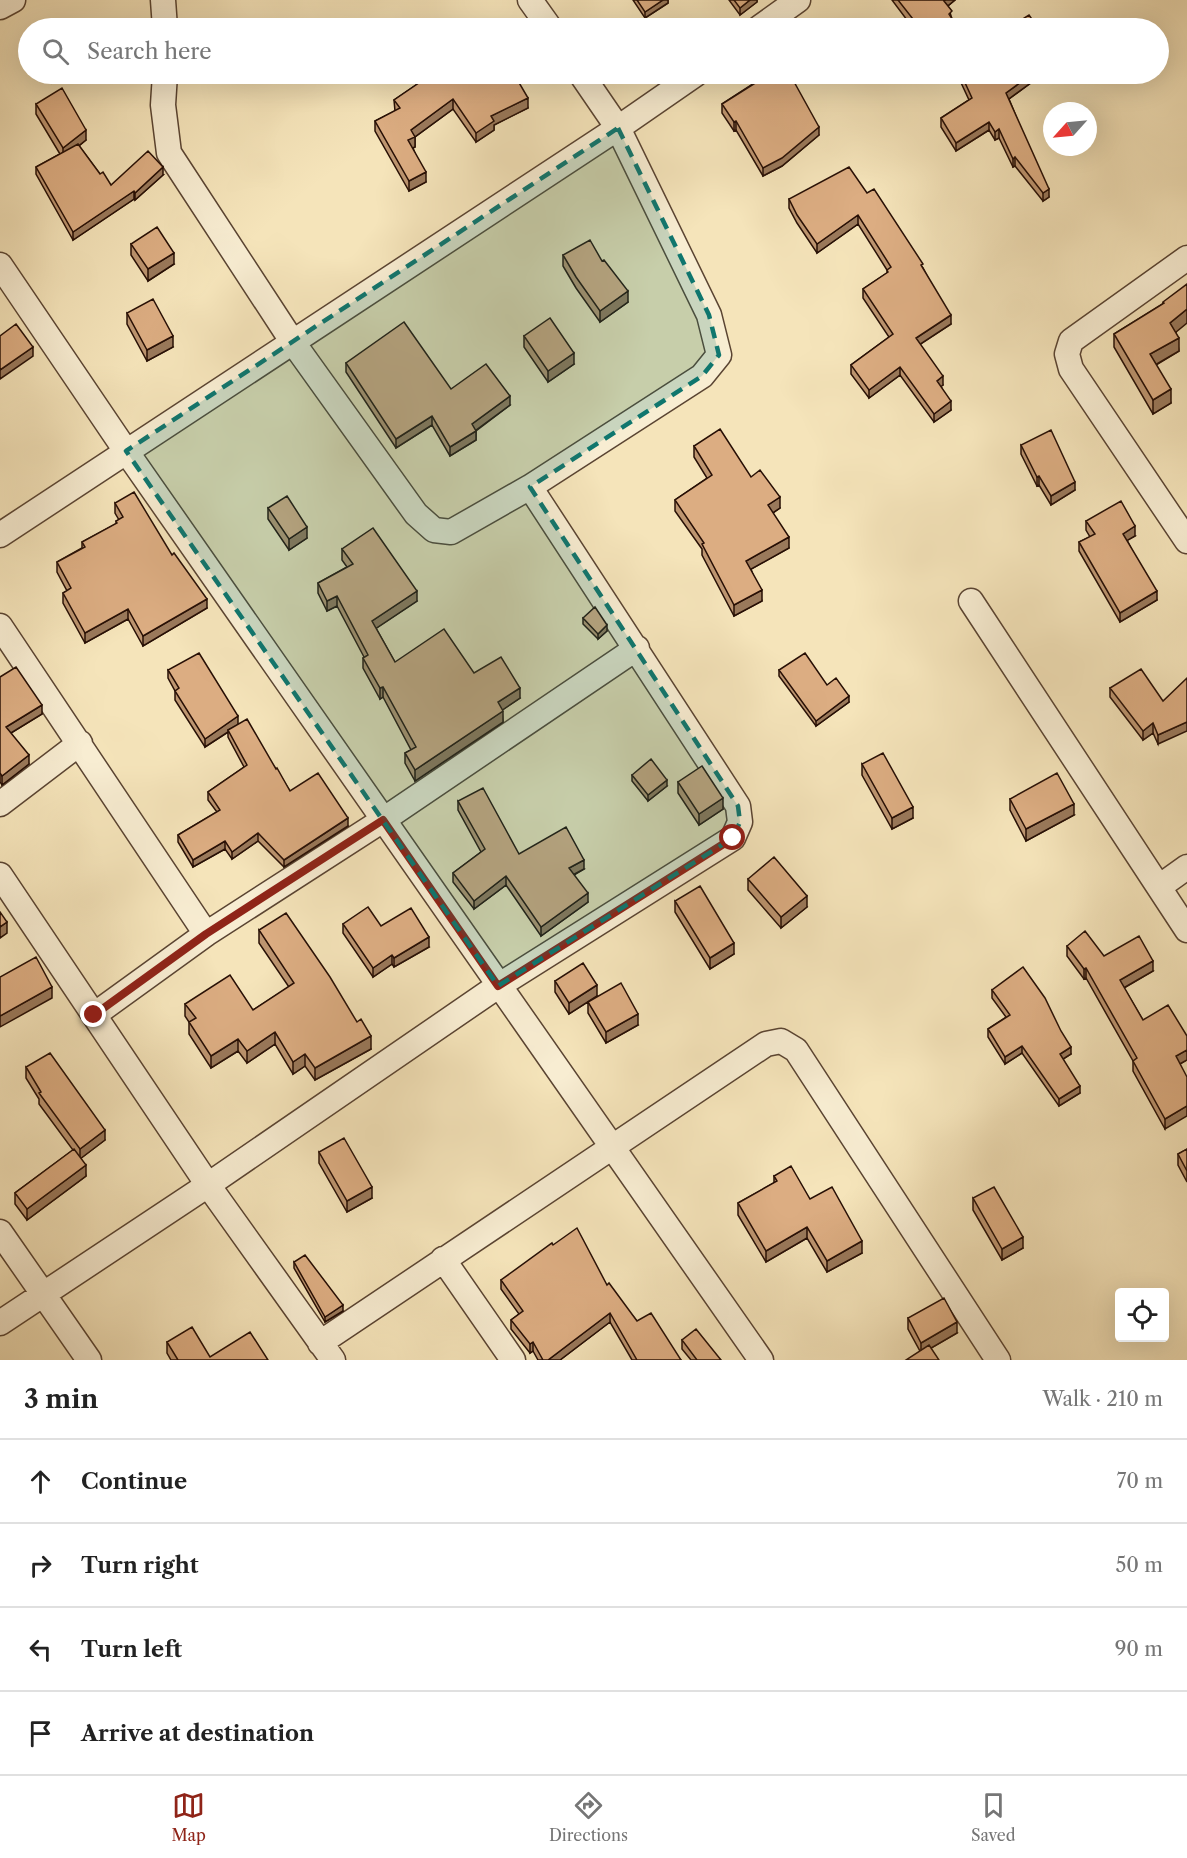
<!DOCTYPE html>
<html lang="en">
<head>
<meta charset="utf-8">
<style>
	body { margin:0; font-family:"Libre Caslon Text",serif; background:#f2f2f2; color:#222 }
	.controls { position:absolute; right:18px; bottom:18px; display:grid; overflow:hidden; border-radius:6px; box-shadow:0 6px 24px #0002 }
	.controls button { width:54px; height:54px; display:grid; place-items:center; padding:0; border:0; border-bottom:2px solid #e0e0e0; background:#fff; color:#222; font:30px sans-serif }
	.compass { position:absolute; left:1043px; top:102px; width:54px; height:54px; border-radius:50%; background:#fff; box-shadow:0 6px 24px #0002; rotate:243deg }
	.stop { position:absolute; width:18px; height:18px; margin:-14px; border:4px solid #8f2418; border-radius:50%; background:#fff }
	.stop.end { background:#8f2418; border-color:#fff; box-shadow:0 2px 6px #0008 }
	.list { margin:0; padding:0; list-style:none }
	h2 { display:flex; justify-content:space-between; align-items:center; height:78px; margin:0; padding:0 24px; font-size:26px }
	h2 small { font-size:20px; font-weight:400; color:#767676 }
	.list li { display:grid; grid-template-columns:39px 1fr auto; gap:18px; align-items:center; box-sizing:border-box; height:84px; padding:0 24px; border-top:2px solid #e0e0e0 }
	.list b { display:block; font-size:22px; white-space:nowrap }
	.list em { font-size:20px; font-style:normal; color:#767676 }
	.icon { flex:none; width:33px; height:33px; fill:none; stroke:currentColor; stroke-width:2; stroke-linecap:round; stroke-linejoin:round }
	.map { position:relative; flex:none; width:1187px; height:1360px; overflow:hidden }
	.search { position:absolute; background:#fff; box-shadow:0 6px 24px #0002; left:18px; right:18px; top:18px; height:66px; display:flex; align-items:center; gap:15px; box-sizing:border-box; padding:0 21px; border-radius:33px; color:#767676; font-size:22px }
	.sheet { height:414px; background:#fff }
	nav { display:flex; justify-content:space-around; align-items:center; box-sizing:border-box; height:84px; border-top:2px solid #e0e0e0; background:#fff; font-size:16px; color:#767676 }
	nav a { display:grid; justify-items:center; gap:3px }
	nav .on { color:#8f2418 }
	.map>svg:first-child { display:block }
</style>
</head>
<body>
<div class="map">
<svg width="1187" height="1360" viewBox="0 0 1187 1360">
	<rect width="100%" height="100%" fill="#f5e4ba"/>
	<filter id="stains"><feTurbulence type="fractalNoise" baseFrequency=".00333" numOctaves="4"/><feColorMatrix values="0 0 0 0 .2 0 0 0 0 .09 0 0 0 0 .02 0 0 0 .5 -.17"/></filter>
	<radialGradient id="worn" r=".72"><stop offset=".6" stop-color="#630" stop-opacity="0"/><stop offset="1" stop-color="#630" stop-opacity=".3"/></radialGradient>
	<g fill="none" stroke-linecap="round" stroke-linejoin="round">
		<g stroke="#5a4432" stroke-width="27">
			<path id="minor" d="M163 0 165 28
				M530 0 550 28
				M0 7 13 0
				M759 28 798 0
				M165 74 163 105 169 153 292 341 416 514 434 530 451 532 530 487 702 376 719 355 709 315 618 128 581 74
				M1187 258 1071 341 1067 354 1071 369 1187 541
				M0 265 126 451 761 1360
				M0 535 618 128 696 74
				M971 601 1187 930
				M0 626 206 934
				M0 804 80 743
				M0 875 208 1185 333 1360
				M1159 887 1187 867
				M94 1015 206 934 383 820 637 648
				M0 1232 89 1360
				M443 1259 513 1360
				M0 1323 208 1185 498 986 733 838 740 822 738 806 530 487
				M320 1343 766 1044 781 1041 796 1050 998 1360"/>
		</g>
		<use href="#minor" stroke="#f8edd2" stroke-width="24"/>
	</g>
	<path fill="#bd9570" stroke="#270f05" stroke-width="1.5" d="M633 0H668V3L645 18Z
		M729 0H757V2L740 15Z
		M892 0H955L948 6 952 19 958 28H913Z
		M45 74H66L52 83Z
		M429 74H514L528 108 494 125V130L476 142 453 109 415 137V147L413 148 426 182 409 191 375 131V121L395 111 394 100 429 76Z
		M957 74H1043L1009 99 1049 197 1043 201 1015 166 1013 167 999 138 995 140 989 130 956 151 941 127V118L969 100Z
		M759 79 819 135 782 166 763 176 736 130 734 131 722 113V104L759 80Z
		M36 104 86 140 79 146 100 174 111 185 163 175 135 200 134 199 73 240 36 174V167L60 154 36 114Z
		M867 193 923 268 951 324 920 344 943 385 941 386 951 410 934 422 900 375 869 398 851 374V365L889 337 863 298V289L887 273V270L858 224 817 253 797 223 789 208V199Z
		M131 244 174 264 148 281 131 255Z
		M563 255 602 261 628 302 600 322 576 288 563 266Z
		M1163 302 1176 332 1179 351 1156 365 1171 403 1153 414 1114 347V334L1163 304Z
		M127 313 173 347 147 361 127 324Z
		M524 336 574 364 548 382 524 347Z
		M346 363 451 389 510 405 476 431V440L450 456 432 425 396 448 346 372Z
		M1021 445 1075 490 1051 505 1039 485 1037 486 1021 454Z
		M694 446 751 477 780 508 773 513 789 548 751 569 762 601 734 616 702 555V549L675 511V500L707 478 694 457Z
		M115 503 172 555 207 608 143 646 128 619 85 643 63 603V593L67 591 57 572V562L82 548V542L116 524V521L119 520 115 513Z
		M268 508 307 538 289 550 268 519Z
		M1086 521 1135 536 1127 540 1157 600 1120 622 1079 551V542L1090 537 1086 530Z
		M342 549 417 601 376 628 395 662 474 673 520 698 502 710 503 722 415 781 405 763V753L411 750 383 697 380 699 363 668V658L364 657 337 606 327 611 318 593V583L347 567 342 560Z
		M583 618 607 631 598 639 583 624Z
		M168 670 238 724 276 769 290 791 348 826 284 867 258 841 232 859 225 849 193 867 178 842V835L217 812 208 800V792L244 767 228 737V732L205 747 175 700V691L168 678Z
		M779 670 827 685 849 702 816 726 779 676Z
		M0 677 42 714 11 733 29 764 2 785 0 782Z
		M1110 688 1163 701 1158 744 1153 733 1143 740 1110 697Z
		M862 764 913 818 892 829 862 775Z
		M632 775 667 786 648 801 632 781Z
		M678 782 723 809 699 825 678 793Z
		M1010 799 1074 815 1026 841 1010 810Z
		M458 801 519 854 584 869 574 875 588 902 541 936 506 885 474 909 453 882V873L481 852 458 810Z
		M748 879 807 907 781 928 748 890Z
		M675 901 734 954 710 969 675 912Z
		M343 924 381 926 429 947 394 967 392 964 373 977 343 933Z
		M259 930 371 1049 315 1080 305 1066 293 1074 275 1044 247 1063 238 1051 211 1068 189 1034V1022L185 1016V1004L253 1010 289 987 259 943Z
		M1067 946 1104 956 1153 971 1124 988 1143 1020 1187 1036V1060L1180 1064 1165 1129 1133 1071V1061L1086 978 1084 979 1067 956Z
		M555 981 597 996 569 1014 555 992Z
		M992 990 1071 1054 1063 1059 1080 1093 1059 1106 1022 1053 1005 1064 988 1037V1029L1006 1017 992 998Z
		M588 1002 638 1025 606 1043 588 1013Z
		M26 1067 105 1140 81 1158 86 1176 27 1220 15 1204V1193L73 1150 39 1104V1099L26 1078Z
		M1187 1149V1182L1178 1165V1154Z
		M319 1152 372 1198 347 1212 319 1163Z
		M774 1176 810 1199 862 1253 827 1272 807 1238 766 1262 738 1215V1203L774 1183Z
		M973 1198 1023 1248 1002 1260 973 1210Z
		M294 1262 343 1311 325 1322 294 1268Z
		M501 1280 607 1285 637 1321 681 1360H632L610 1322 560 1360H538L533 1351 530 1353 511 1329V1320L519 1314 501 1289Z
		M908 1318 957 1333 931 1348 920 1351 908 1329Z
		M682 1340 721 1360H691L682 1349Z
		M167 1342 210 1357 268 1360H171L167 1353Z"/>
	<path fill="#9a795b" stroke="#270f05" stroke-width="1.5" d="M663 0H668V3L645 18V12Z
		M750 0H757V2L740 15V8Z
		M945 0H955L944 9V1Z
		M52 74H66L52 83Z
		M1032 74H1043L1006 101V93Z
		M528 98V108L494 125V130L476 142V133L491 116Z
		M453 99V109L415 137V147L408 150V140L411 130Z
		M736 121V130L734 131V122Z
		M989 122V130L956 151V143Z
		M819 127V135L782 166 763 176V168Z
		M999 129V138L995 140V132Z
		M86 130V140L63 158V148Z
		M1015 157V166L1013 167V159Z
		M163 167V175L135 200V193Z
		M426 172V182L409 191V181Z
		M1049 189V197L1043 201V193Z
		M134 191V199L73 240V232Z
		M858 215V224L817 253V244Z
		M174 253V264L148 281V269Z
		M628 291V302L600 322V311Z
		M1187 309V323L1170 337V323Z
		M951 315V324L916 347V338Z
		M173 336V347L147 361V350Z
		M1179 338V351L1150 368V354Z
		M33 347V356L0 379V370Z
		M574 353V364L548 382V371Z
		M900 367V375L869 398V390Z
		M943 376V385L937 390V381Z
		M1171 389V403L1153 414V400Z
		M510 396V405L472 433V424Z
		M951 401V410L934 422V414Z
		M432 416V425L396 448V439Z
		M476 431V440L450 456V447Z
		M1039 476V485L1037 486V477Z
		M1075 482V490L1051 505V496Z
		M780 497V508L768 516V505Z
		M1135 526V536L1123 543V534Z
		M307 527V538L289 550V539Z
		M789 537V548L746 572V561Z
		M762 590V601L734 616V605Z
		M417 591V601L372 631V621Z
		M1157 591V600L1120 622V613Z
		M337 596V606L327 611V601Z
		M207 599V608L143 646V636Z
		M128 609V619L85 643V633Z
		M607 625V631L598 639V634Z
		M383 687V697L380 699V688Z
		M520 688V698L498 713V702Z
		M849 696V702L816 726V721Z
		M42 705V714L6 736V727Z
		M503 711V722L415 781V770Z
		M238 716V725L228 730V732L205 747V739Z
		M1187 722V731L1158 744V735Z
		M1153 723V733L1143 740V731Z
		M29 755V764L2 785V776Z
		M667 780V786L648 801V795Z
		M723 798V809L699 825V814Z
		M1074 804V815L1026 841V829Z
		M913 807V818L892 829V818Z
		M348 818V826L284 867V860Z
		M258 833V841L232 859V852Z
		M225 841V849L193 867V860Z
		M584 860V869L569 877V868Z
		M506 876V885L474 909V901Z
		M588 893V902L541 936V927Z
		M807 896V907L781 928V917Z
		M7 922V933L0 938V927Z
		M429 937V947L394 967V958Z
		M734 943V954L710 969V958Z
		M392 955V964L373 977V968Z
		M1153 961V971L1120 990V980Z
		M1086 968V978L1084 979V969Z
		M597 985V996L569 1014V1003Z
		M52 987V998L0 1027V1016Z
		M638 1014V1025L606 1043V1032Z
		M275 1032V1044L247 1063V1051Z
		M371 1036V1049L315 1080V1068Z
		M238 1039V1051L211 1068V1056Z
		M1022 1046V1053L1005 1064V1057Z
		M1071 1047V1054L1060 1061V1054Z
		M1187 1050V1060L1176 1066V1056Z
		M305 1054V1066L293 1074V1062Z
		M1080 1086V1093L1059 1106V1099Z
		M1187 1106V1116L1165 1129V1119Z
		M105 1130V1140L80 1159V1149Z
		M86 1165V1176L27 1220V1209Z
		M372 1187V1198L347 1212V1201Z
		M807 1227V1238L766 1262V1251Z
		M1023 1237V1248L1002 1260V1249Z
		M862 1241V1253L827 1272V1261Z
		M343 1305V1311L325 1322V1317Z
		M610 1313V1322L560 1360H548Z
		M957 1322V1333L921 1354V1343Z
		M533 1342V1351L530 1353V1344Z"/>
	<path fill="#dcad82" stroke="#270f05" stroke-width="1.5" d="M637 0H663L645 12Z
		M734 0H750L740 8Z
		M898 0H945L944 1 952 11 949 14 958 28H920Z
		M1029 15 1038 28H1008Z
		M432 74H514L528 98 491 116 494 121 476 133 453 99 411 130 415 137 408 140 426 172 409 181 375 121 400 108 394 100Z
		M766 74H785L791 81 793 80 819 127 782 158 763 168 736 121 734 122 722 104 760 80 759 79Z
		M961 74H1032L1006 93 1049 189 1043 193 1015 157 1013 159 999 129 995 132 989 122 956 143 941 118 972 98Z
		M62 88 86 130 63 148 36 104Z
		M78 144 100 174 103 172 111 185 148 151 163 167 135 193 134 191 73 232 36 167Z
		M849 167 867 193 874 189 923 264 921 265 951 315 916 338 943 376 937 381 951 401 934 414 900 367 869 390 851 365 893 334 863 289 888 272 887 270 891 267 858 215 817 244 797 215 789 199Z
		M157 227 174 253 148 269 131 244Z
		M590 240 602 261 604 260 628 291 600 311 576 277 563 255Z
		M1187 284V309L1170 323 1179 338 1150 354 1171 389 1153 400 1114 334 1164 303 1163 302Z
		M153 299 173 336 147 350 127 313Z
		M550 318 574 353 548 371 524 336Z
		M404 322 451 389 486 364 510 396 472 424 476 431 450 447 432 416 396 439 346 363Z
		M16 324 33 347 0 370V336Z
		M720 429 751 477 760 470 780 497 768 505 789 537 746 561 762 590 734 605 702 544 704 543 675 500 712 475 694 446Z
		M1051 430 1075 482 1051 496 1039 476 1037 477 1021 445Z
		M134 492 172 555 174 553 207 599 143 636 128 609 85 633 63 593 71 588 57 562 85 547 82 542 117 523 116 521 123 517 115 503Z
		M287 496 307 527 289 539 268 508Z
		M1121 501 1135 526 1123 534 1157 591 1120 613 1079 542 1095 534 1086 521Z
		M373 528 417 591 372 621 395 662 444 629 474 673 501 657 520 688 498 702 503 711 415 770 405 753 416 747 383 687 380 688 363 658 368 655 337 596 327 601 318 583 353 564 342 549Z
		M595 607 607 625 598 634 583 618Z
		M199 653 238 716 205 739 175 691 179 688 168 670Z
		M805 653 827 685 836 678 849 696 816 721 779 670Z
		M16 667 42 705 6 727 29 755 2 776 0 773V677Z
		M1141 669 1163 701 1187 678V722L1158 735 1153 723 1143 731 1110 688Z
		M247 719 276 769 277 768 290 791 318 773 348 818 284 860 258 833 232 852 225 841 193 860 178 835 220 810 208 792 247 765 228 730Z
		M883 753 913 807 892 818 862 764Z
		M651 759 667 780 648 795 632 775Z
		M702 766 723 798 699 814 678 782Z
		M1057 773 1074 804 1026 829 1010 799Z
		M483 788 519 854 566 827 584 860 569 868 588 893 541 927 506 876 474 901 453 873 485 849 458 801Z
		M774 857 807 896 781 917 748 879Z
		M700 886 734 943 710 958 675 901Z
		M368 907 381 926 411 908 429 937 394 958 392 955 373 968 343 924Z
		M0 912 7 922 0 927Z
		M286 913 330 977 357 1022 361 1019 371 1036 315 1068 305 1054 293 1062 275 1032 247 1051 238 1039 211 1056 189 1022 196 1018 185 1004 230 975 253 1010 294 983 259 930Z
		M1085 931 1104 956 1139 936 1153 961 1120 980 1143 1020 1168 1005 1187 1036V1050L1176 1056 1187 1077V1106L1165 1119 1133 1061 1137 1058 1086 968 1084 969 1067 946Z
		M36 957 52 987 0 1016V977Z
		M583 963 597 985 569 1003 555 981Z
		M1023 967 1045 998 1061 1031 1071 1047 1060 1054 1080 1086 1059 1099 1022 1046 1005 1057 988 1029 1010 1015 992 990Z
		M621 983 638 1014 606 1032 588 1002Z
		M50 1053 105 1130 80 1149 39 1093 41 1092 26 1067Z
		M344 1138 372 1187 347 1201 319 1152Z
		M74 1149 86 1165 27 1209 15 1193Z
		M1187 1149V1171L1178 1154Z
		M791 1166 810 1199 832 1187 862 1241 827 1261 807 1227 766 1251 738 1203 777 1181 774 1176Z
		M994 1187 1023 1237 1002 1249 973 1198Z
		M577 1228 607 1285 609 1283 637 1321 651 1313 681 1360H637L610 1313 548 1360H543L533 1342 530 1344 511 1320 523 1311 501 1280 552 1243 553 1245Z
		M305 1255 343 1305 325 1317 294 1262Z
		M944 1298 957 1322 921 1343 908 1318Z
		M192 1327 210 1357 250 1332 268 1360H178L167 1342Z
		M696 1329 721 1360H697L682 1340Z
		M929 1345 939 1360H906Z"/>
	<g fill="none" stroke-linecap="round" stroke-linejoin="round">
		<path stroke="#8f2418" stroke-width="8" d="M94 1015 206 934 383 820 498 986 733 838"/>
	</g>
	<path fill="#0f766e" fill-opacity="0.2" stroke="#0f766e" stroke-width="4.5" stroke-dasharray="12 8" stroke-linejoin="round" d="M618 128 709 315 719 355 702 376 530 487 738 806 740 822 733 838 498 986 126 451Z"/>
	<rect width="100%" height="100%" filter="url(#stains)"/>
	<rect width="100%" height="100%" fill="url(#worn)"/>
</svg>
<div class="controls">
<button><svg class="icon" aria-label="locate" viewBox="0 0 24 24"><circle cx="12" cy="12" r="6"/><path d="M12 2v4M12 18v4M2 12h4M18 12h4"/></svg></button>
</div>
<svg class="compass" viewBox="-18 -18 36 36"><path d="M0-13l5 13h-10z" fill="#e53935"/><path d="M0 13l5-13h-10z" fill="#767676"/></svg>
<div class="stop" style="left:733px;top:838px"></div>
<div class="stop end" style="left:94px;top:1015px"></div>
<div class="search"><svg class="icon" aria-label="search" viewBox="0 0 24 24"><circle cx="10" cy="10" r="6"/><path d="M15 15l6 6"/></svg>Search here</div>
</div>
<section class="sheet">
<h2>3 min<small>Walk · 210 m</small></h2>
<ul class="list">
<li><svg class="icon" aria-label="ahead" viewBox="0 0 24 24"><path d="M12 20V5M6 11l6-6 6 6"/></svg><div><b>Continue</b></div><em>70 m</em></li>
<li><svg class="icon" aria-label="right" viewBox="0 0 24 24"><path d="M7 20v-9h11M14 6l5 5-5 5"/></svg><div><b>Turn right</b></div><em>50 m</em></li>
<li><svg class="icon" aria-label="left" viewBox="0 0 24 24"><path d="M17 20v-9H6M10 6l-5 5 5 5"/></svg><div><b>Turn left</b></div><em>90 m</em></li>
<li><svg class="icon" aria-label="arrive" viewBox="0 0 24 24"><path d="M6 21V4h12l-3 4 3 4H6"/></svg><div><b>Arrive at destination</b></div></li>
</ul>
</section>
<nav>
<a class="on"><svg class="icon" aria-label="map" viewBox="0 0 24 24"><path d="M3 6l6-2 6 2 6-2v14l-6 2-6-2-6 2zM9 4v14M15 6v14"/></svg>Map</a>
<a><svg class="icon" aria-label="directions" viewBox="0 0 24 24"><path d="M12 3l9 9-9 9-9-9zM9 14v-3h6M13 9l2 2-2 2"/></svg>Directions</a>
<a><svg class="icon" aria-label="saved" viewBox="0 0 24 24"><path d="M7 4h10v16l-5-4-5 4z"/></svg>Saved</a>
</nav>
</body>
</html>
